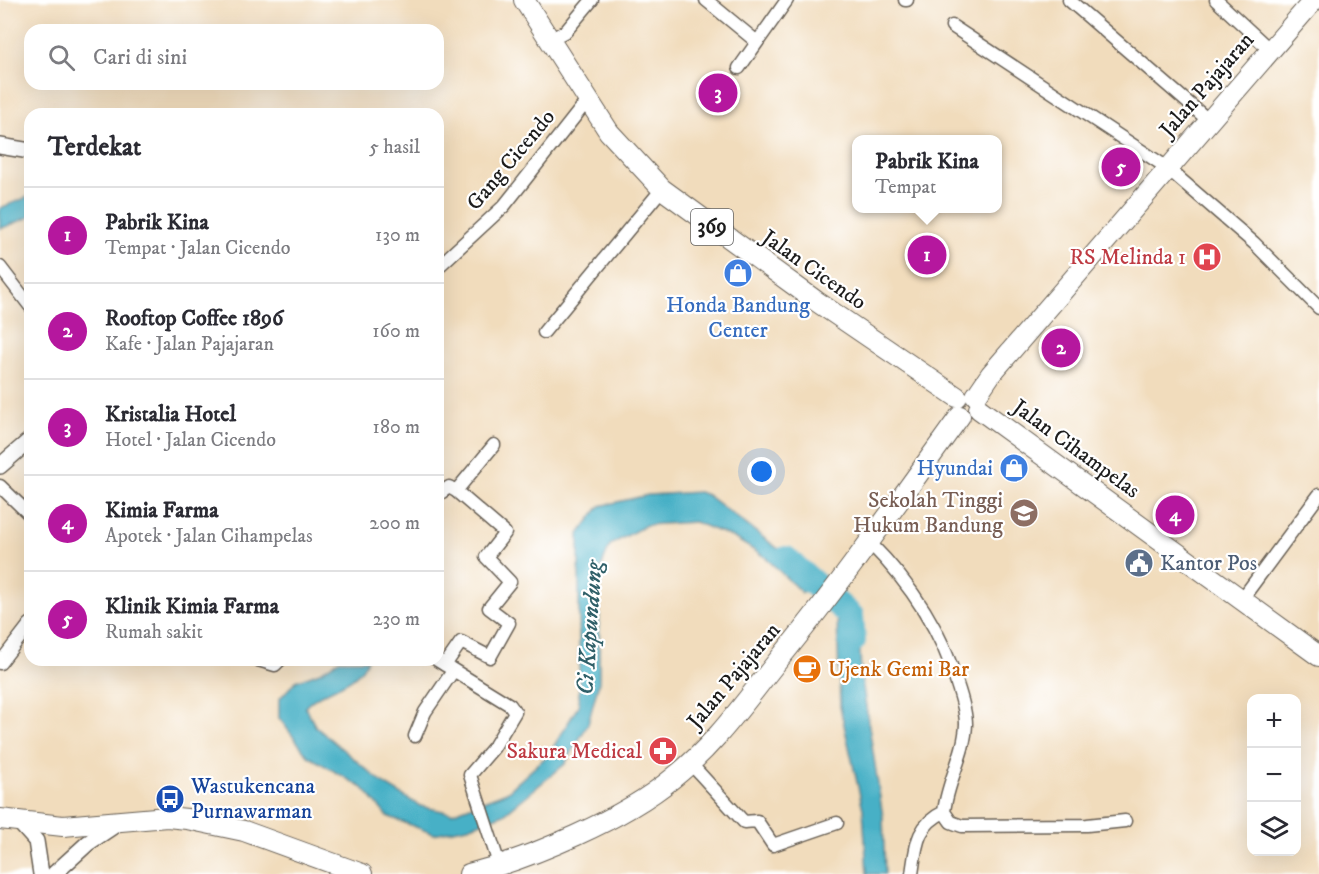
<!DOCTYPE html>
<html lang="id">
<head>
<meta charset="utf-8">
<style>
	body { margin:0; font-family:"IM FELL DW Pica",serif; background:#f2f2f3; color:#2b2b33 }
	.controls { position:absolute; right:18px; bottom:18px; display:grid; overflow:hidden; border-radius:12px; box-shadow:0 6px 24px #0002 }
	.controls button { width:54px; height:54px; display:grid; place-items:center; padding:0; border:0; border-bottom:2px solid #e1e1e2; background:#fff; color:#2b2b33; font:30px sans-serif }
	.you { position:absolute; left:762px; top:472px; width:21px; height:21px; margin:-15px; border:4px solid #fff; border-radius:50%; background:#1a73e8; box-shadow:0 0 0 9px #1a73e833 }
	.badge { display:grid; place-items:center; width:39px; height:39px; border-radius:50%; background:#b5179e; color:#fff; font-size:20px; font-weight:700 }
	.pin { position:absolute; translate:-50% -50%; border:3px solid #fff; box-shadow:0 2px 6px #0006 }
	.popup { position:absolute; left:852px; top:135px; width:150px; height:78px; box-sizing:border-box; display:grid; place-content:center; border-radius:12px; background:#fff; filter:drop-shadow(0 2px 4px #0005); font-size:20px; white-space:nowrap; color:#7c7c81 }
	.popup b { font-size:22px; color:#2b2b33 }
	.popup::after { content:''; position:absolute; left:50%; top:100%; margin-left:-12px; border:12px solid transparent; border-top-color:#fff }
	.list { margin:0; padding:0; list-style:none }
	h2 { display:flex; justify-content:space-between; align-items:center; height:78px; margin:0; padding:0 24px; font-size:26px }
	h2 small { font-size:20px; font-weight:400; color:#7c7c81 }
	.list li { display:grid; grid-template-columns:39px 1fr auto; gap:18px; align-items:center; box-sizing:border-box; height:96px; padding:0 24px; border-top:2px solid #e1e1e2 }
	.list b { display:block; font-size:22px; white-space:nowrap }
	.list p { margin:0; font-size:20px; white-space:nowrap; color:#7c7c81 }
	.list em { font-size:20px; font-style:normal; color:#7c7c81 }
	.icon { flex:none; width:33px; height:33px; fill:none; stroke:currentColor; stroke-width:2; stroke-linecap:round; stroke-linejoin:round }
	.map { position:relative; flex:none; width:1319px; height:874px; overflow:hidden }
	.search { position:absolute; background:#fff; box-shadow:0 6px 24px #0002; left:24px; top:24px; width:420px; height:66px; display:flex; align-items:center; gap:15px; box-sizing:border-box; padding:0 21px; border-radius:18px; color:#7c7c81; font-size:22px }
	.panel { position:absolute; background:#fff; box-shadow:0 6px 24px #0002; left:24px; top:108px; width:420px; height:558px; border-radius:18px }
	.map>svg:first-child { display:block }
</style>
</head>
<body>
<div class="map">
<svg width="1319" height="874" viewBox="0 0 1319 874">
	<rect width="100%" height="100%" fill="#fff"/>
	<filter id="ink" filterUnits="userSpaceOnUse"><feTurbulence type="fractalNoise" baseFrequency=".0167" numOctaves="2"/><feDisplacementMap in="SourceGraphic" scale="12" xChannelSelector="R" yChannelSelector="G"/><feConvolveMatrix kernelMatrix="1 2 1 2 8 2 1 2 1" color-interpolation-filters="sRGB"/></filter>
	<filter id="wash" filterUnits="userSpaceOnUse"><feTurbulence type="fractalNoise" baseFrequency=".008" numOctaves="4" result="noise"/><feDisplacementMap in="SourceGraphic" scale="24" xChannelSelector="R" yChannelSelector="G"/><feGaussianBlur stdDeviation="1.35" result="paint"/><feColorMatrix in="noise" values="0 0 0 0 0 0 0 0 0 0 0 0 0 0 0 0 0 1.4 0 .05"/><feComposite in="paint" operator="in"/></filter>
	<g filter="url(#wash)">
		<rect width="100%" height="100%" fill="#f1dcbc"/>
		<path fill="#47b0c6" stroke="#326671" stroke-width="1.5" d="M30 196V217L0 229V208Z
			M699 492 707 495 814 576 802 593 765 557 734 538 695 522 646 525 610 545 600 570 599 682 588 724 565 764 504 814 468 827 434 834 387 816 363 788 308 756 279 718V699L296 681 322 671 339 660H367C357 687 323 687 305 707L316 727 384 784 420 806 452 813 507 792 549 754 579 705V534L600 506 648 495Z
			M850 600 859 627 861 674 883 817 885 874H867L863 809 840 707 837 618Z"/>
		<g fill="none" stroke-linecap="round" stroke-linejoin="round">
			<path stroke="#47b0c6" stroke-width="26" d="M786 559 851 616 853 640"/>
		</g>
	</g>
	<g filter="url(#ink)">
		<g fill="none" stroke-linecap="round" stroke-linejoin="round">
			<g stroke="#675f54" stroke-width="15">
				<path id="minor" d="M706 0 757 42
					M905 0H907
					M1069 0 1208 120
					M1216 0 1270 50
					M952 26 1166 167 1254 243 1319 308
					M551 39 566 31 592 0
					M739 68 787 0
					M0 267 30 306
					M438 267 504 206 587 101
					M544 332 662 189
					M0 486 30 515
					M438 495 449 487 456 491
					M869 542C910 583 941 628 957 684 961 696 966 711 966 724 965 754 947 782 944 812L951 822 962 826 1087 825 1125 821
					M1242 599 1319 495
					M258 660 275 665 280 660
					M437 660 510 705 515 712 494 747 470 775 499 864
					M0 663 30 624
					M445 665 461 642 490 657 509 623 489 608 510 582 486 557 505 533 456 491 494 445
					M415 736 425 712 453 671
					M690 763 744 822 757 821 773 845 837 823
					M912 874C916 847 916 825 944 812"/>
			</g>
			<g stroke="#675f54" stroke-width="18">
				<path id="tertiary" d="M0 146 30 151
					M0 466 30 440
					M20 823 36 841 41 874
					M54 874 88 843 118 823"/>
			</g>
			<g stroke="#675f54" stroke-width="22">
				<path id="primary" d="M524 0 609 132 662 189 816 301 957 397
					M976 396 991 374 1314 0
					M979 409 1319 656
					M0 819 63 826 167 817 187 819 244 831 362 874
					M469 874C531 858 624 819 673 778 714 746 744 703 776 663 841 584 900 499 960 416"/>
			</g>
			<use href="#minor" stroke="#fff" stroke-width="12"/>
			<use href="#tertiary" stroke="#fff" stroke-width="15"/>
			<use href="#primary" stroke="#fff" stroke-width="20"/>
		</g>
	</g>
	<defs>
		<g id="hospital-disc" transform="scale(1.5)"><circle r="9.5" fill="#e0444e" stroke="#fff"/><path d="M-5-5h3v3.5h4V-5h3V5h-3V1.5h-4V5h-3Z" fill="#fff"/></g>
		<g id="shop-disc" transform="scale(1.5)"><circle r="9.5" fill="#3f7fe0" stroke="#fff"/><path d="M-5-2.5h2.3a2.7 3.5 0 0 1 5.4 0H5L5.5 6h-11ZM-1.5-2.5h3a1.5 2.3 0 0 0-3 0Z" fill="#fff"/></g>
		<g id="university-disc" transform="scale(1.5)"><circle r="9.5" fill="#8d6e63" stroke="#fff"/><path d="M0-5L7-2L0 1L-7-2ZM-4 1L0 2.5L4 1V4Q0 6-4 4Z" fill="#fff"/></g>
		<g id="civic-disc" transform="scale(1.5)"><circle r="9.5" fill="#5c6f8a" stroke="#fff"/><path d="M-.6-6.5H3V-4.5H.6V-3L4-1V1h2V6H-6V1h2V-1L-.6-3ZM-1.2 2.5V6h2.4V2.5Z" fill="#fff"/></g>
		<g id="cafe-disc" transform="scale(1.5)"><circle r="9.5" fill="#e8710a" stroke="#fff"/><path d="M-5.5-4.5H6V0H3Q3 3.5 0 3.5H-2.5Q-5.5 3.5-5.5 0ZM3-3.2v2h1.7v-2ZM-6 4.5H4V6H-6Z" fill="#fff"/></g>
		<g id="pharmacy-disc" transform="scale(1.5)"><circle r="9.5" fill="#e0444e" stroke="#fff"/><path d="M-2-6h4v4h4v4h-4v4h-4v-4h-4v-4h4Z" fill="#fff"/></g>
		<g id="bus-disc" transform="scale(1.5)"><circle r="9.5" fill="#1a4fb4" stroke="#fff"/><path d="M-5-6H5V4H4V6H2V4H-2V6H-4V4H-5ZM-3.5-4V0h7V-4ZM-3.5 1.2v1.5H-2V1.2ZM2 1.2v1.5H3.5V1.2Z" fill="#fff"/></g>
	</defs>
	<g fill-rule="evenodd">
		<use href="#hospital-disc" x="1207" y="257"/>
		<use href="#shop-disc" x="738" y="273"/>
		<use href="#shop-disc" x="1014" y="468"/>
		<use href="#university-disc" x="1024" y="513"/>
		<use href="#civic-disc" x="1139" y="563"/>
		<use href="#cafe-disc" x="807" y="669"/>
		<use href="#pharmacy-disc" x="663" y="751"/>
		<use href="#bus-disc" x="170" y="799"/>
	</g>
	<g text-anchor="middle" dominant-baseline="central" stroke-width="4.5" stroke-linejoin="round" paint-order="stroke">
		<rect fill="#fff" stroke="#606060" stroke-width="1.5" x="691" y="209" width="42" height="36" rx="4.5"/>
		<g font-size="21" font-weight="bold" fill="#1c1c1c">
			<text x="712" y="227">369</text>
		</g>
		<g font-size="22" fill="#1c1c1c" stroke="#fff">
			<text transform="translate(1207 85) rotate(-49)">Jalan Pajajaran</text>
			<text transform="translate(511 160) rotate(-50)">Gang Cicendo</text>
			<text transform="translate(814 270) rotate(35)">Jalan Cicendo</text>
			<text transform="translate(1076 449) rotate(36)">Jalan Cihampelas</text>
			<text transform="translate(734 676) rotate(-50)">Jalan Pajajaran</text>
		</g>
		<g font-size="22" fill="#be3a42" stroke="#fff" text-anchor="end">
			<text x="1186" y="257">RS Melinda 1</text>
			<text x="642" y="751">Sakura Medical</text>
		</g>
		<g font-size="22" fill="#366cbe" stroke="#fff">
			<text x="738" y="305">Honda Bandung<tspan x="738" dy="25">Center</tspan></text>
			<text x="993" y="468" text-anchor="end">Hyundai</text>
		</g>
		<g font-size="22" fill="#785e54" stroke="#fff" text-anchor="end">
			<text x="1003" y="500">Sekolah Tinggi<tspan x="1003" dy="25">Hukum Bandung</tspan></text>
		</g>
		<g font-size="22" fill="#4e5e75" stroke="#fff" text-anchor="start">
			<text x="1160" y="563">Kantor Pos</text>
		</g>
		<g font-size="22" fill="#c56008" stroke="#fff" text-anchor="start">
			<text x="828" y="669">Ujenk Gemi Bar</text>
		</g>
		<g font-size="22" fill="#164399" stroke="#fff" text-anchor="start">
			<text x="191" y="786">Wastukencana<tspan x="191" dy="25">Purnawarman</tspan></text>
		</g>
		<g font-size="24" font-style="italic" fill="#2f5f68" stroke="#fff">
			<text transform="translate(590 628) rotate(-86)">Ci Kapundung</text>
		</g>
	</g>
</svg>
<div class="controls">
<button>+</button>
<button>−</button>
<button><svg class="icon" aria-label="layers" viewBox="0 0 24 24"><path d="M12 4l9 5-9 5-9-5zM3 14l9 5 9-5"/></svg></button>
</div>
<div class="you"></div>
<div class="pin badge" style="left:927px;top:255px">1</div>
<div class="popup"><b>Pabrik Kina</b>Tempat</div>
<div class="pin badge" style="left:1061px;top:348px">2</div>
<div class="pin badge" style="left:718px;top:93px">3</div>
<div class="pin badge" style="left:1175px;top:515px">4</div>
<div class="pin badge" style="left:1121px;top:167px">5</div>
<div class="search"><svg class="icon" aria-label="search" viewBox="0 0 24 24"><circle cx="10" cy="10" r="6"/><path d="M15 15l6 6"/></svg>Cari di sini</div>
<section class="panel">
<h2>Terdekat<small>5 hasil</small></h2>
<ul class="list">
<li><span class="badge">1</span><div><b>Pabrik Kina</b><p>Tempat · Jalan Cicendo</p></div><em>130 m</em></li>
<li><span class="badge">2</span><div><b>Rooftop Coffee 1896</b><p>Kafe · Jalan Pajajaran</p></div><em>160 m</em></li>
<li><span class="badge">3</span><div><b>Kristalia Hotel</b><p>Hotel · Jalan Cicendo</p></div><em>180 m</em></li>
<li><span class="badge">4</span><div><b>Kimia Farma</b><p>Apotek · Jalan Cihampelas</p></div><em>200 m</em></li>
<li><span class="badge">5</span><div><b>Klinik Kimia Farma</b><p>Rumah sakit</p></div><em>230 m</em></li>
</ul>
</section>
</div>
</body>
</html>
